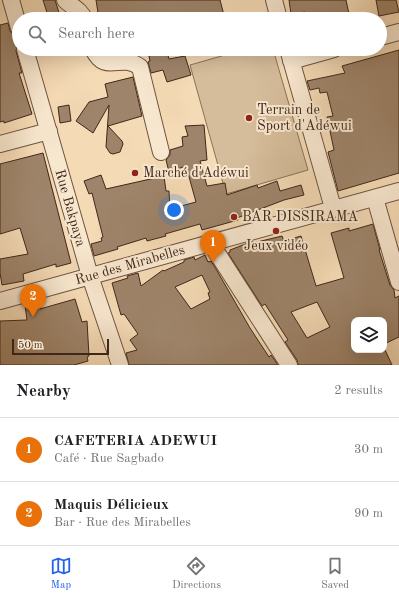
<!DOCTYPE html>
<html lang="en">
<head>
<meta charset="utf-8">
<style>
	body { margin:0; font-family:"Old Standard TT",serif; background:#f2f2f2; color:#202124 }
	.controls { position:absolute; right:12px; bottom:12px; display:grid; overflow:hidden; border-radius:8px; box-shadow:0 4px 16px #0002 }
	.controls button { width:36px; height:36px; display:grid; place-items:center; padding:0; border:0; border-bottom:1px solid #e0e0e0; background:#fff; color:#202124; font:20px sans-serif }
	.scale { position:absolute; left:12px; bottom:10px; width:97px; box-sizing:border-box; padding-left:4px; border:2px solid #402719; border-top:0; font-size:11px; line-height:14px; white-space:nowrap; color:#402719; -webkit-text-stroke:3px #f8e7cf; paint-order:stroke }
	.you { position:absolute; left:174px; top:210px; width:14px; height:14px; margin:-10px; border:3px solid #fff; border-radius:50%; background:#1a73e8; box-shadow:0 0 0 6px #1a73e833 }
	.badge { display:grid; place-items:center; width:26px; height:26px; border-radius:50%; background:#2563eb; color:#fff; font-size:13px; font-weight:700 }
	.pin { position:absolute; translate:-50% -33px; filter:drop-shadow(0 1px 2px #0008) }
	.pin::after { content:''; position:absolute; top:21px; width:14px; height:12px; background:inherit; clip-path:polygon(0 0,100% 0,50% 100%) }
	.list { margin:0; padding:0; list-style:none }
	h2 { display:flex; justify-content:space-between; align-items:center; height:52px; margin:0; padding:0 16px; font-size:17px }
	h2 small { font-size:13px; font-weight:400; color:#757577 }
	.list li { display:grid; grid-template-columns:26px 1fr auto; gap:12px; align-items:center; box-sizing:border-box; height:64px; padding:0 16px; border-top:1px solid #e0e0e0 }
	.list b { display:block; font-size:15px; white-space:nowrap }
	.list p { margin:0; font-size:13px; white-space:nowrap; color:#757577 }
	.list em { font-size:13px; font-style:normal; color:#757577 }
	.icon { flex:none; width:22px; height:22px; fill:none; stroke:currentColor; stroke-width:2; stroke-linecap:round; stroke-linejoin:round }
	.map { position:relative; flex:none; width:399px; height:365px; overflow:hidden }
	.search { position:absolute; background:#fff; box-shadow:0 4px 16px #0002; left:12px; right:12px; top:12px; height:44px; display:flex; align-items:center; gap:10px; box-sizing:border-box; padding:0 14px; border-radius:22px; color:#757577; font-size:15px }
	.sheet { height:180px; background:#fff }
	nav { display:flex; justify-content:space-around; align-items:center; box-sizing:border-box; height:56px; border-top:1px solid #e0e0e0; background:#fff; font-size:11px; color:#757577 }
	nav a { display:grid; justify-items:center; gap:2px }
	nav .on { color:#2563eb }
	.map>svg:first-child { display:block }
</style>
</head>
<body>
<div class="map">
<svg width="399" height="365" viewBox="0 0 399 365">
	<rect width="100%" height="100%" fill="#f4dab5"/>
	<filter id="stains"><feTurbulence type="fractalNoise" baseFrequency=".005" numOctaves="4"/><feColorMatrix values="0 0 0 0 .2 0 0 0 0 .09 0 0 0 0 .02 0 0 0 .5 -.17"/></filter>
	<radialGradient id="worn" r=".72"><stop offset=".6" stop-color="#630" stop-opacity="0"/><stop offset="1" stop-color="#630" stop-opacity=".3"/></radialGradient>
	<path fill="#d5bc9a" stroke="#8a725a" d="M246 49H273L308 170 226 194 190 65Z"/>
	<path fill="#9e846a" stroke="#402719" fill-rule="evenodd" d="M43 0H55L61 19H49Z
		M96 0H220L225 19H99Z
		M289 0H346L350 19H306L305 12 291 14Z
		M376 0H396L399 12 379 16Z
		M8 23 10 31 15 37 18 44 16 51 22 73H19L32 114 4 123V121L0 122V25Z
		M399 50V173L338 191 328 152 334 150 327 117 333 116 327 92 320 93 319 88 310 90 307 81 345 73 342 66Z
		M167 52 169 59 185 56 191 75 167 82 163 70 151 73 148 62 150 61 149 56Z
		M133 77 142 116 108 126 122 141 123 144 120 152 113 154 110 153 106 147 109 105 93 133 76 121 89 102 108 97 105 84Z
		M69 105 71 121 60 123 58 107Z
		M204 125 207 160 200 161 207 186 225 183 227 195 257 185 258 188 277 181 280 191 301 185 304 195 284 200 237 218 238 220 202 230 200 224 165 234 166 236 147 241 146 238 117 247 118 249 94 256 91 244 102 241 101 238 103 237 92 193 89 194 84 181 101 175 106 189 164 176 166 191H169L170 209 196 202 186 166 169 172 166 160 170 155V150L183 146 182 137 188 136 185 126Z
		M43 153 71 263 56 267V264L23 274 24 281 2 285 0 273V259L28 254 20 228 0 234V164Z
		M373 224 380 250H379L390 285 394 290 395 298 399 296V337L384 344V320H354V350H385L392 365H298L297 360 285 342 288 340 265 304 262 306 228 253 230 252V250L253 241V243L282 236 284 241 301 236 316 286 344 278 331 233 349 228V231ZM317 302 330 327 307 338 291 312Z
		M205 255 208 262 211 261 216 269 250 328 269 357 271 355 278 365H129L126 353 137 350 130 340 138 334 124 314 121 315 112 283 128 278 127 276 138 273 141 286 163 270 164 271 184 262V260L194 257 195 260ZM202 275 210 292 208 293 210 299 191 309 175 287Z
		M75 299 82 322 87 321 89 356 87 357 88 361 74 365H0V321L27 320 25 305 39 303 40 309Z"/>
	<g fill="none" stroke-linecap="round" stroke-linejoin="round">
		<g stroke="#6d5440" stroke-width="18">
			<path id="minor" d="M11 0 19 28
				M65 0C72 7 81 10 84 19
				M274 0 279 19
				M380 37 399 32
				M25 49 90 276 120 365
				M93 49C106 76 120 52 140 67L161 152
				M288 49 333 208
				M291 61 334 49
				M0 144 49 131
				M375 198 399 282
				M210 242 289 365
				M0 301 399 191"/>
		</g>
		<use href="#minor" stroke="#f8e7cf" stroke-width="16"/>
	</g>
	<g fill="#8f2418" stroke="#f8e7cf" stroke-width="1.5">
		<circle cx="249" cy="118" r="4"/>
		<circle cx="135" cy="173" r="4"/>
		<circle cx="234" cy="217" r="4"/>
		<circle cx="276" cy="231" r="4"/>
	</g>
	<g text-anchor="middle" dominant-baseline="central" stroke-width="4" stroke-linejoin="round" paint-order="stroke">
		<g font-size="14" fill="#402719" stroke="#f8e7cf" text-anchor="start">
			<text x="257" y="110">Terrain de<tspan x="257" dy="16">Sport d'Adéwui</tspan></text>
			<text x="143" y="173">Marché d'Adéwui</text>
			<text x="242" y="217">BAR DISSIRAMA</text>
			<text x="276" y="246" text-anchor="middle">Jeux vidéo</text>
		</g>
		<g font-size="14" fill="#402719" stroke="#f8e7cf">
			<text transform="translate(70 208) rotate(74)">Rue Bakpaya</text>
			<text transform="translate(130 265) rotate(-16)">Rue des Mirabelles</text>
		</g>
	</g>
	<rect width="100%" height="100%" filter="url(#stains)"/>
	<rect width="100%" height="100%" fill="url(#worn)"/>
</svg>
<div class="controls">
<button><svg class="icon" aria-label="layers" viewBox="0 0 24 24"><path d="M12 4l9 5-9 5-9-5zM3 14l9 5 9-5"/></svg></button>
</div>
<div class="scale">50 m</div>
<div class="you"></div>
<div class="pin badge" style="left:213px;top:263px;background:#e8710a">1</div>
<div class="pin badge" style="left:33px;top:317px;background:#e8710a">2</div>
<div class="search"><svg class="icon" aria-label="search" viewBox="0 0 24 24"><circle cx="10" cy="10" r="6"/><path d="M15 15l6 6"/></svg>Search here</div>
</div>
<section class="sheet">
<h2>Nearby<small>2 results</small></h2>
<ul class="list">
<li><span class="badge" style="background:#e8710a">1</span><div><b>CAFETERIA ADEWUI</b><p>Café · Rue Sagbado</p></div><em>30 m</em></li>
<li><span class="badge" style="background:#e8710a">2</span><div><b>Maquis Délicieux</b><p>Bar · Rue des Mirabelles</p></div><em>90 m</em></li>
</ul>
</section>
<nav>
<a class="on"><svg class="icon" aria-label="map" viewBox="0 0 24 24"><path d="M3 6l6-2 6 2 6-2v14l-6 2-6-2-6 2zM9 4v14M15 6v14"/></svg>Map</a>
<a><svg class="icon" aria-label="directions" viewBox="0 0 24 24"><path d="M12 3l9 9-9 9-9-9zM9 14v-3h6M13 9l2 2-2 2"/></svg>Directions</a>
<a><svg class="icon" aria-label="saved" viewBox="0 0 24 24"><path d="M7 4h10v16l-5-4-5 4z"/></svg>Saved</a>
</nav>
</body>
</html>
